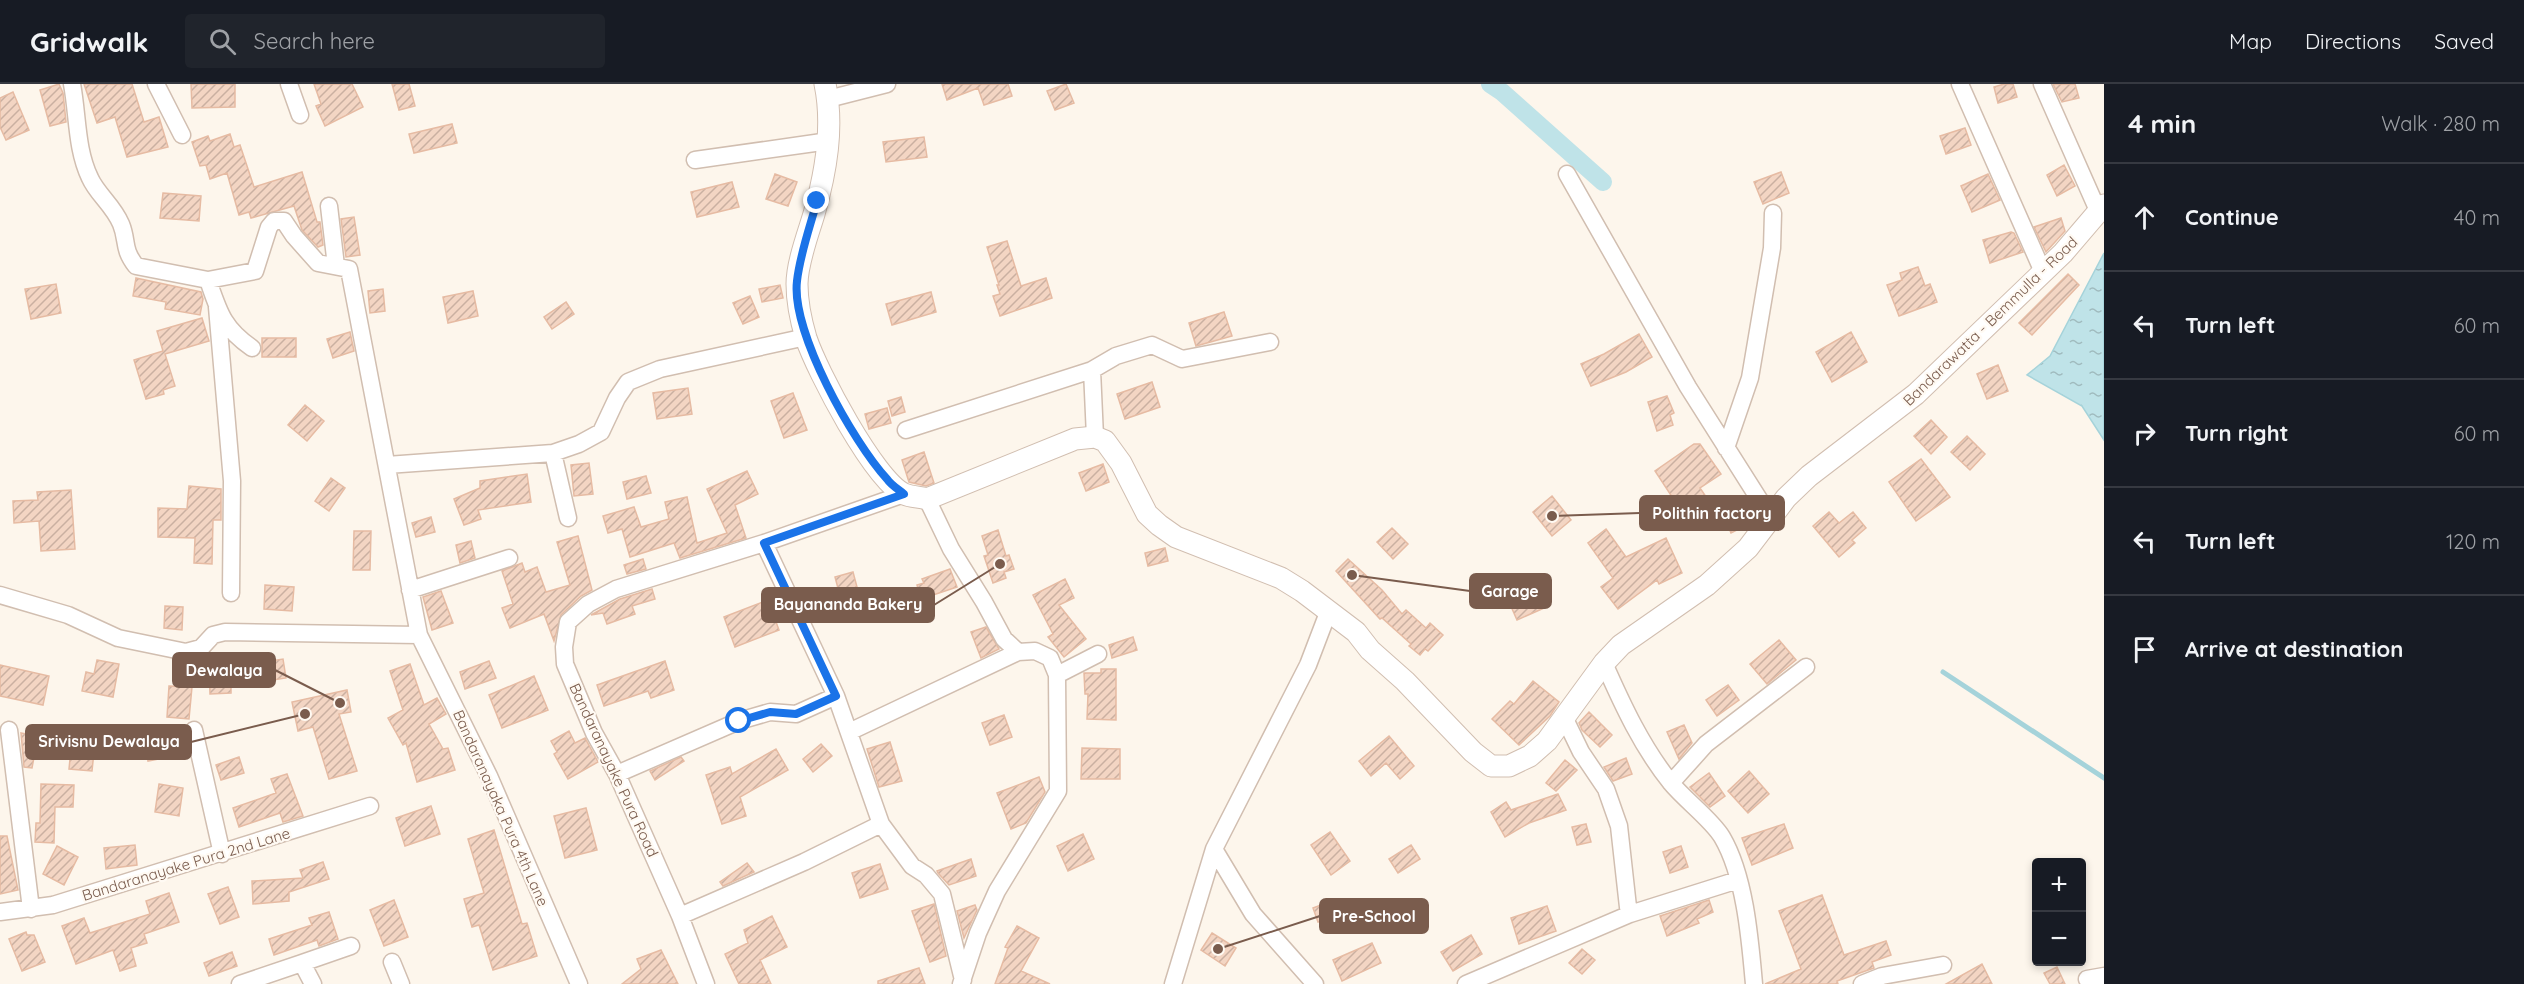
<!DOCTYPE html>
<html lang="en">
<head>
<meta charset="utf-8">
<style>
	body { margin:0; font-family:Quicksand,sans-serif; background:#20242c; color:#f1f3f6 }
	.controls { position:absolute; right:18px; bottom:18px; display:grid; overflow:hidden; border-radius:6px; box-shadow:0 3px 9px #0003 }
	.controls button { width:54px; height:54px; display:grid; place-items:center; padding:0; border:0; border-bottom:2px solid #363941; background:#171b24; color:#f1f3f6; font:30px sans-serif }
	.stop { position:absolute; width:18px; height:18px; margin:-14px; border:4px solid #1a73e8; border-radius:50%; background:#fff }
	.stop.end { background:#1a73e8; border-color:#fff; box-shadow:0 2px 6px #0008 }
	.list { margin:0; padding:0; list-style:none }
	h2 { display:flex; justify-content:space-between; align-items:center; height:78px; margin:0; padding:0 24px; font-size:26px }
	h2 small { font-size:20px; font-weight:400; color:#9ea1a6 }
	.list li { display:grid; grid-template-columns:39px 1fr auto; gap:18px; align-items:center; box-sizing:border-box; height:108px; padding:0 24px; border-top:2px solid #363941 }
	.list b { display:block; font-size:22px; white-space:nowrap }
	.list em { font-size:20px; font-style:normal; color:#9ea1a6 }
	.icon { flex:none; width:33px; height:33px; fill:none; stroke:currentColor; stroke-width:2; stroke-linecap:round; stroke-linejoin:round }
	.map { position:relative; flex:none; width:2104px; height:900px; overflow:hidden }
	header { display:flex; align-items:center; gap:36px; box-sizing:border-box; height:84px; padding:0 30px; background:#171b24; border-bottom:2px solid #363941 }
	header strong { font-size:28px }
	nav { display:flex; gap:33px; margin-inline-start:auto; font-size:21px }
	.search { width:420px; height:54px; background:#20242c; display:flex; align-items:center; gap:15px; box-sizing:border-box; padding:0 21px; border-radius:6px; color:#9ea1a6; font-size:22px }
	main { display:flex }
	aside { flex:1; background:#171b24 }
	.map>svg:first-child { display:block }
</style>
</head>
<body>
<header>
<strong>Gridwalk</strong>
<div class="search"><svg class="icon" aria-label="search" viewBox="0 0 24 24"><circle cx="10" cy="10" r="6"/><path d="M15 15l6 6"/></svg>Search here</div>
<nav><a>Map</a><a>Directions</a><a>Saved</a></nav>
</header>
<main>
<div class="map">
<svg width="2104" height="900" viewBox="0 0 2104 900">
	<defs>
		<pattern id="water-ripples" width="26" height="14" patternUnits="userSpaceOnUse" patternTransform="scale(1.5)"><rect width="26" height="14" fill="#bfe3e8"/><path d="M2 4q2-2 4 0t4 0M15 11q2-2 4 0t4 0" fill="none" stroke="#a0bbbe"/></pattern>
		<pattern id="building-hatch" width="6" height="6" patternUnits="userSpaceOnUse" patternTransform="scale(1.5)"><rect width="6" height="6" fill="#f3d5c3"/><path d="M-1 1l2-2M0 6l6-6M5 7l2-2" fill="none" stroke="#cab0a1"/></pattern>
	</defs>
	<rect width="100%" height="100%" fill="#fdf6ec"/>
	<path fill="url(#water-ripples)" stroke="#a5d3da" stroke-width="1.5" d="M2104 169V356L2082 322 2027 291 2050 272Z"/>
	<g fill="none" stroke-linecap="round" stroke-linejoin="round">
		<path stroke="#a5d3da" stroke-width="5" d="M1943 588 2104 694"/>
		<path stroke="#bfe3e8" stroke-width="18" d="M1490 0 1502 8 1603 98"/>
	</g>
	<path fill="url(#building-hatch)" stroke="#e6bba3" stroke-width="1.5" d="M59 0 63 9 66 38 50 42 40 6Z
		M84 0H132L144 38 159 33 168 63 127 73 115 33 97 39Z
		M191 0H235V23L192 24Z
		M314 0H352L363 23 325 42 316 22 321 20Z
		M392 0H409L415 22 399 26Z
		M942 0H1008L1012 12 984 21 978 4 947 16Z
		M1066 0 1074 19 1055 26 1047 7Z
		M2004 0H2013L2017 13 1998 19 1994 3Z
		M2053 0H2075L2079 14 2062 18Z
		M13 8 29 46 6 56 0 43V14Z
		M452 40 457 59 414 69 409 50Z
		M1965 44 1971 61 1946 70 1940 52Z
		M230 50 234 63 240 61 254 103 302 88 317 138H320L323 161 318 163 302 146 294 122 251 134 249 128 239 131 227 89 210 95 206 81 200 82 192 58 208 52 210 57Z
		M924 53 927 73 886 78 883 58Z
		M2064 81 2075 102 2057 112 2047 91Z
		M1781 88 1789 109 1763 120 1754 98Z
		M775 90 797 98 788 122 766 115Z
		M1988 90 2000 116 1972 128 1961 102Z
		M732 98 739 123 697 133 691 108Z
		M163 109 201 112 199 137 160 134Z
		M354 133 360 171 346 173 341 135Z
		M2061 134 2065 147 2046 168 2034 143Z
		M2011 148 2014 149 2023 168 1990 179 1983 156Z
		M1007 157 1021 202 1046 194 1052 214 1000 232 993 212 1000 210 997 201H999L987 163Z
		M1918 183 1925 202 1930 200 1937 218 1899 232 1887 201 1902 196 1900 189Z
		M2068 190 2079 201 2032 251 2019 239Z
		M136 194 201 208 203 215 200 231 165 225 166 218 133 212Z
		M56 200 61 229 31 235 25 205Z
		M780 201 783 214 762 218 759 205Z
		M383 205 385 227 370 229 368 207Z
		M473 207 478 232 448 239 443 213Z
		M931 208 936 228 892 241 886 220Z
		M750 212 759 233 743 240 733 219Z
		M566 218 574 230 552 245 544 233Z
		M1224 228 1232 252 1196 262 1189 239Z
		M202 234 209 257 165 270 175 302 163 306 164 310 146 315 134 276 163 267 157 247Z
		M350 248 354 267 333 274 327 255Z
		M1851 248 1867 278 1832 298 1816 268Z
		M1639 250 1652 273 1626 288 1591 302 1581 280 1604 270Z
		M262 254H296V273H262Z
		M1998 281 2008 307 1987 315 1977 290Z
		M1152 298 1160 323 1125 335 1117 310Z
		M688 304 692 330 657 335 653 309Z
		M793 309 807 346 784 354 771 317Z
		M1667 312 1674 329 1670 331 1673 341 1657 347 1648 318Z
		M901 313 905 328 892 332 888 317Z
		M305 321 324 337 307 357 288 341Z
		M887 324 891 339 869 345 865 330Z
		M1931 336 1947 353 1931 370 1914 352Z
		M1967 352 1985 370 1970 386 1951 368Z
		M1694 360H1700L1721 390 1700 404 1717 429 1700 441 1682 415 1676 419 1655 387Z
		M924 368 934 399 926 402 909 398 902 376Z
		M1921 375 1950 413 1916 437 1889 398Z
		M589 379 593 410 574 412 571 381Z
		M1103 380 1109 398 1086 407 1079 389Z
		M747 387 758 410 735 421 746 454 680 474 674 459 630 473 622 445 608 449 603 432 634 423 641 443 669 435 665 418 687 413 697 459 727 449 707 405Z
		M527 390 531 418 478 426 481 435 464 441 454 415 480 404V397Z
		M646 392 651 409 627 415 623 398Z
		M331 394 345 404 329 427 315 417Z
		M189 402 221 405V436H213L212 480 194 479 195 454 158 453V424L187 425Z
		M71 406 75 465 41 467 39 437 14 439 13 417 38 416 37 408Z
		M1552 412 1571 436 1552 452 1533 428Z
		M1742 419 1751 439 1731 449 1722 427Z
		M1829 428 1839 439 1853 428 1866 444 1852 456 1855 459 1839 473 1813 442Z
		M431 433 435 448 416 453 412 439Z
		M1392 444 1408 460 1393 475 1377 458Z
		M1606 445 1626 473 1666 454 1682 489 1659 500 1657 496 1618 525 1601 503 1613 494 1588 459Z
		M998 446 1006 472 1009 471 1014 485 1004 488 1006 494 993 499 984 472 988 471 982 452Z
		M354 447H371L370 486H353Z
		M578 452 592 506 581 512 561 531 554 557 544 530 510 544 502 524 513 520 502 487 522 479 525 488 537 483 546 508 570 501 557 458Z
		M471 457 475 474 460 479 456 461Z
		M1165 464 1168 477 1148 482 1145 469Z
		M643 475 646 485 627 490 624 481Z
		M1348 475 1382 506 1402 530 1406 526 1426 544 1430 539 1443 551 1428 567 1425 565 1420 571 1409 562 1411 560 1382 534 1380 535 1336 487Z
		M950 485 957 503 921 515 917 501 924 499 922 495Z
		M853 488 857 503 839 508 835 493Z
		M1065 495 1074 514 1059 521 1086 555 1064 573 1048 553 1053 550 1033 511Z
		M265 501 294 503 292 527 264 525Z
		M652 505 655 515 632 522 635 530 607 540 603 529 591 531 620 515Z
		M1536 506 1544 524 1517 536 1509 518Z
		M441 507 453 539 432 546 423 513Z
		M768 516 779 546 735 563 724 533Z
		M165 522 183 523 182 546 164 544Z
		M986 543 999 565 981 574 971 548Z
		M1133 553 1137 566 1112 574 1109 561Z
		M1779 556 1796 576 1767 600 1750 580Z
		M231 575V609L210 610 209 576Z
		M283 575 286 594 261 598 257 579Z
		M97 576 119 580 113 613 82 607 86 588 94 590Z
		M489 577 496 594 465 605 460 588Z
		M665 577 674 606 651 614 648 607 604 622 597 601Z
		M410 580 424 621 437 614 446 630 429 640 443 665 448 664 455 686 417 698 406 659 403 661 388 634 403 626 390 587Z
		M0 581 49 592 43 621 0 612Z
		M1101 585H1116V636L1087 635 1088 610H1085L1084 589H1101Z
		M534 592 548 626 502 644 489 611Z
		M1533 597 1559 618 1550 632 1519 661 1492 635 1510 617 1514 620Z
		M1728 601 1739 616 1717 632 1706 616Z
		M169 602 192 603 189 635 167 633Z
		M347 606 351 628 339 630 357 687 329 695 313 643 298 647 292 618Z
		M1589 628 1612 651 1600 663 1582 646 1579 639Z
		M1004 631 1012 653 990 661 982 639Z
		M1684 641 1692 659 1679 675 1667 648Z
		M569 647 575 659 585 654 598 678 568 695 554 670 557 668 551 657Z
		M21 649 38 652 32 684 24 683Z
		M1389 652 1414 682 1400 695 1386 679 1371 692 1359 677Z
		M170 653 174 672 148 677 145 659Z
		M72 655 95 658 92 687 69 685Z
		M890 658 902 697 879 703 867 665Z
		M821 660 832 672 813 688 803 675Z
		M1082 664 1120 665V695H1081Z
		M776 665 788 686 740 713 746 732 722 740 706 691 730 683 732 690Z
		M239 673 244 689 221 696 216 681Z
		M681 673 684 677 655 696 650 687Z
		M1626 674 1632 690 1613 697 1604 683Z
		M1565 676 1577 686 1556 707 1546 699Z
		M1749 687 1769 710 1748 729 1728 707Z
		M1709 689 1725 712 1710 723 1690 703Z
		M287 690 303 732 283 738 280 729 239 743 233 724 276 709 271 695Z
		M1039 693 1045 708 1026 739 1011 745 997 709Z
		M41 700 74 701 73 723H55L54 759 35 758 36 739H40Z
		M159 700 183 704 179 732 155 728Z
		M1558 710 1566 726 1529 739 1505 753 1491 728 1506 718 1511 726Z
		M431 722 440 750 405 762 396 734Z
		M586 724 597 766 565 774 554 732Z
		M1586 740 1591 758 1577 761 1572 743Z
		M1784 740 1793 764 1752 781 1742 754Z
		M494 746 522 840 527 839 537 872 493 886 479 841 472 843 464 815 484 809 468 755Z
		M1330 748 1350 777 1331 791 1311 761Z
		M1083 750 1094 775 1068 787 1057 762Z
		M0 752H7L18 806 0 810Z
		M135 761 137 781 106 785 104 764Z
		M1411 761 1420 775 1398 789 1389 775Z
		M57 762 78 773 64 801 43 790Z
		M1681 762 1688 783 1670 789 1663 768Z
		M971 775 976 792 949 801 938 789 937 787Z
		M323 778 329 795 289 808V817L253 820 252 797 303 794 300 786Z
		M747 779 754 788 723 802 720 798Z
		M880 780 888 805 860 814 852 789Z
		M228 803 239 833 220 840 208 810Z
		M169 809 179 838 144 850 147 859 131 864 136 882 120 887 113 866 76 880 62 842 84 834 90 849 150 830 146 817Z
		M1822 811 1844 871 1886 857 1891 871 1872 878 1874 884 1837 897 1838 900H1765L1801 885 1779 827Z
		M394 816 408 853 384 862 370 826Z
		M1709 816 1713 828 1697 835 1699 839 1667 852 1660 832Z
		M1329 818 1334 833 1318 838 1313 824Z
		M934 820 946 872 930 878 912 827Z
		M975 821 977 826 964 854 957 827Z
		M1547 822 1556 847 1519 860 1511 834Z
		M329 828 338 855 319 862 317 856 274 871 269 855 312 841 309 834Z
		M772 832 787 863 760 876 771 900H739L725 870 748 859 744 846Z
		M1017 842 1039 854 1021 887 1050 900H995L1008 864 1005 863Z
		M26 848 27 851H34L45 878 22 887 9 855Z
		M1212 849 1236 864 1225 882 1201 866Z
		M1471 851 1482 870 1453 887 1441 868Z
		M1372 859 1381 879 1342 897 1333 876Z
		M1582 865 1595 876 1582 890 1569 879Z
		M661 866 678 900H622L641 885 637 875Z
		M232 868 237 882 209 892 204 879Z
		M1982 880 1992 900H1946Z
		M2057 883 2065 900H2050L2044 889Z
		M919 884 925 900H878V897Z"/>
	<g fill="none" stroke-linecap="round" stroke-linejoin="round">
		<g stroke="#d1beb0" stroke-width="19">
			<path id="minor" d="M156 0 182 51
				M289 0 300 31
				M1960 0 2043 188
				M2042 0 2099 129
				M828 15 887 0
				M695 76 829 57
				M1567 90 1688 303 1771 434
				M329 122 336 182
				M208 196C219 228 223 244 252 264
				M217 223 232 397 231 509
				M906 346 1092 286
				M1095 353 1092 286 1116 272 1152 261 1182 275 1270 258
				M1726 364 1750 294 1772 164 1773 129
				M553 369 568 434
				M387 381 553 369 579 360 601 348 617 314 628 298 660 285 806 253
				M927 415 951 465 984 518 1004 555 1018 568 1035 567 1050 574 1057 591 1058 707 997 807 978 849 961 900
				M764 459 836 612 881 740 912 782 926 791 942 810 963 896
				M410 506 509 474
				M0 511 68 531 118 554 186 568 201 564 213 551 225 548 419 551 349 185 318 179 294 152 284 137H274L269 143 255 187 208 196 136 182C122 164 128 157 121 140 113 121 97 110 90 94 76 65 78 32 72 0
				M419 551 489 692 579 900
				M1604 579C1623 622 1642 663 1671 699 1685 716 1712 736 1722 753 1745 792 1750 855 1754 900
				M1057 591 1098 570
				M1564 633 1581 668 1606 705 1619 742 1628 823 1630 830
				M9 646 31 825
				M194 646 222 770
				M849 648 1018 568
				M617 690 739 637 770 628 796 630 836 612
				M1671 699 1706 660 1806 583
				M1214 765 1253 830 1315 900
				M0 828 53 821 370 722
				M680 832 804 778 881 740
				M392 878 401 900
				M2087 895 2104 892
				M240 900 302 879
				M313 900 302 879 351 862
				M706 900 680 832 617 690 594 649 565 580 564 563 568 538 588 520 616 505 764 459 904 410
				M1173 900 1214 765 1308 581 1329 526
				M1466 900 1630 830 1738 796
				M1862 900 1882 892 1943 881"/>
		</g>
		<g stroke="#d1beb0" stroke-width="23">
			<path id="tertiary" d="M825 0C834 43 826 88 814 130 808 150 797 179 797 200 797 218 801 237 806 254 817 287 874 396 904 410 911 413 920 413 927 415L1075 355 1095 353 1105 357 1121 379 1147 430 1159 441 1176 453 1281 494 1302 507 1356 548 1370 566 1405 597 1473 668 1491 682H1509L1530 672 1547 657 1604 579 1621 561 1707 501 1748 464 1786 414 1809 392 1916 310 2063 169 2104 121"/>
		</g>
		<use href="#minor" stroke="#fff" stroke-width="16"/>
		<use href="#tertiary" stroke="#fff" stroke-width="21"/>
	</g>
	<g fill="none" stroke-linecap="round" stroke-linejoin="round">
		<path stroke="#1a73e8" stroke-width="8" d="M739 637 770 628 796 630 836 612 764 459 904 410C898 405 891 401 887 395 853 358 791 248 797 197 800 170 810 143 817 117"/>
	</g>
	<g text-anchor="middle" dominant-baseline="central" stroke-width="4.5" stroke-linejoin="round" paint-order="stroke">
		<g font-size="15" fill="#7a5c4d" stroke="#fffaf3">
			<text transform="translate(1990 237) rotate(-44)">Bandarawatta - Bemmulla - Road</text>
			<text transform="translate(614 686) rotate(65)">Bandaranayake Pura Road</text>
			<text transform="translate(501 724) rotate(66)">Bandaranayaka Pura 4th Lane</text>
			<text transform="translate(186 780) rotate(-17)">Bandaranayake Pura 2nd Lane</text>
		</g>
	</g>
	<path fill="none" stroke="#7a5c4d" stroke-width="2" d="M1552 432L1640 429M1352 491L1470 507M1000 480L934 521M340 619L275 586M305 630L191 658M1218 865L1320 832"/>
	<g fill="#7a5c4d" stroke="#fffaf3" stroke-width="2">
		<circle cx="1552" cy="432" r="6"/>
		<circle cx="1352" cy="491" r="6"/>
		<circle cx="1000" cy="480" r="6"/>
		<circle cx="340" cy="619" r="6"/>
		<circle cx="305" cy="630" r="6"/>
		<circle cx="1218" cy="865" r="6"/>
	</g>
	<g fill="#7a5c4d" stroke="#7a5c4d" stroke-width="2">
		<rect x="1640" y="412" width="144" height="34" rx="6"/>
		<rect x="1470" y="490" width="81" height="34" rx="6"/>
		<rect x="762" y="504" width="172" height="34" rx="6"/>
		<rect x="173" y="569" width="102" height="34" rx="6"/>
		<rect x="26" y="641" width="165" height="34" rx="6"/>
		<rect x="1320" y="815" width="108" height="34" rx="6"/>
	</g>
	<g font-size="16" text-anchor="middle" font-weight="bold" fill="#fff">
		<text x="1712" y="435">Polithin factory</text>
		<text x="1510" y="513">Garage</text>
		<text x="848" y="526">Bayananda Bakery</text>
		<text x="224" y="592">Dewalaya</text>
		<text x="109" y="663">Srivisnu Dewalaya</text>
		<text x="1374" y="838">Pre-School</text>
	</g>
</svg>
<div class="controls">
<button>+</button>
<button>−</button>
</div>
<div class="stop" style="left:739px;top:637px"></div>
<div class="stop end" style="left:817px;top:117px"></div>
</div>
<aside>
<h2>4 min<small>Walk · 280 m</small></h2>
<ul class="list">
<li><svg class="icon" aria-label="ahead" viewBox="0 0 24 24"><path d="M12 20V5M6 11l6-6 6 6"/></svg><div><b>Continue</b></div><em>40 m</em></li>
<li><svg class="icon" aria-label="left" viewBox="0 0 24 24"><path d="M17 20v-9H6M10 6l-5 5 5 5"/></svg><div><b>Turn left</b></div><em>60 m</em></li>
<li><svg class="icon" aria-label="right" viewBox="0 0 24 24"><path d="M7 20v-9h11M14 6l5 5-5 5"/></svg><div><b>Turn right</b></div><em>60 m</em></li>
<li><svg class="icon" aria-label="left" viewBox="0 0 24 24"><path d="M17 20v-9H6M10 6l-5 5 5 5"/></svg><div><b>Turn left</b></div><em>120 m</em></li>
<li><svg class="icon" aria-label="arrive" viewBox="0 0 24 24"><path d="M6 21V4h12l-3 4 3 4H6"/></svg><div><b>Arrive at destination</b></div></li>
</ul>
</aside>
</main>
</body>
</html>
